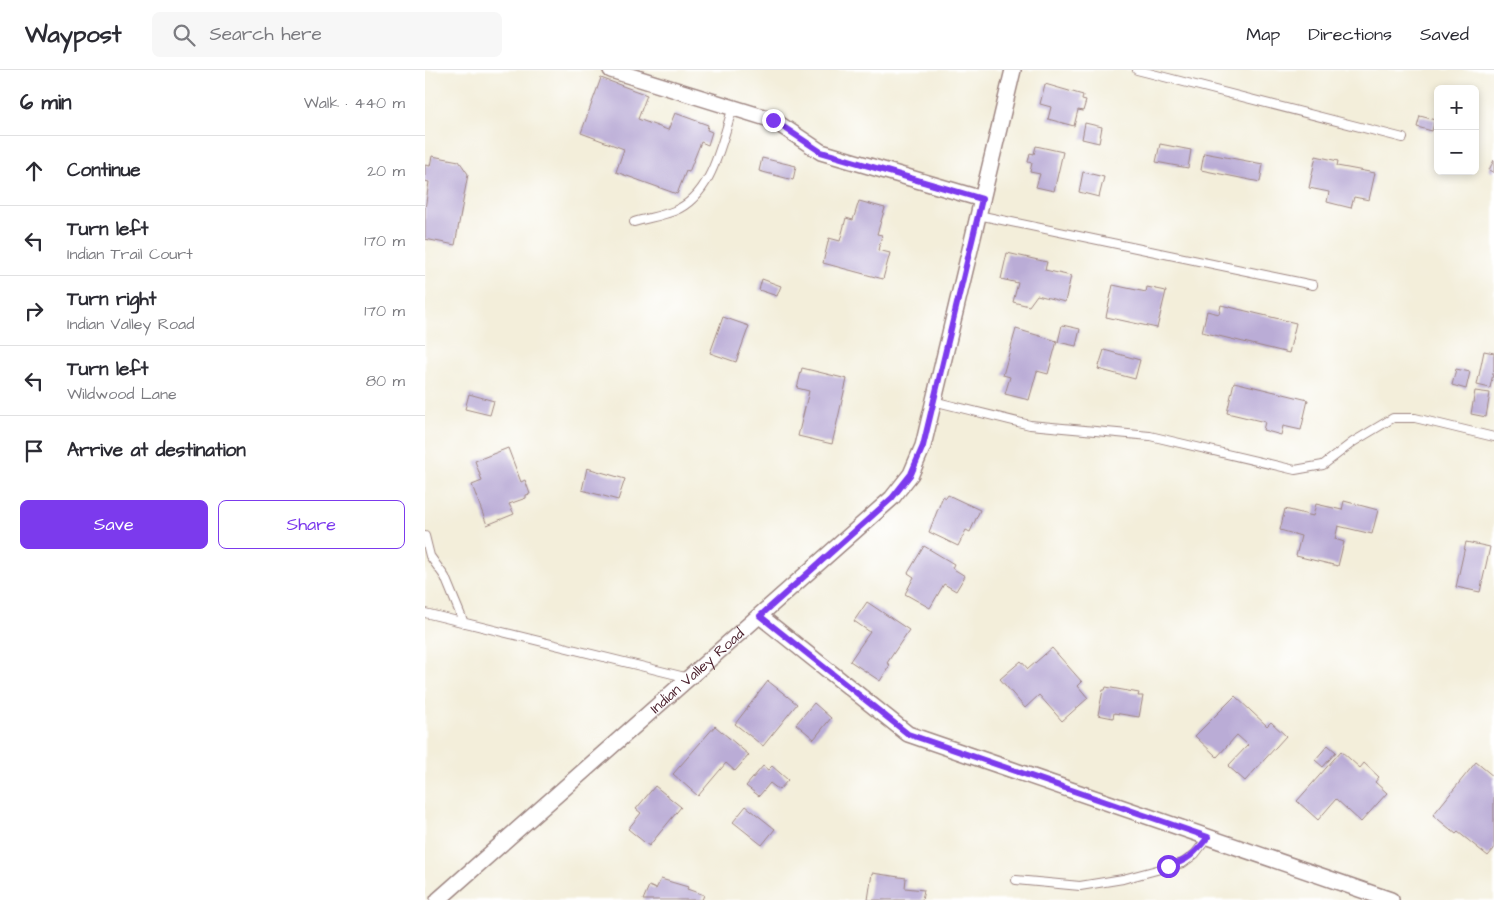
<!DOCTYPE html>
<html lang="en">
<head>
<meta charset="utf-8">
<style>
	body { margin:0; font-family:"Architects Daughter",sans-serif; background:#f7f7f7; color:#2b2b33 }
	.controls { position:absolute; right:15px; top:15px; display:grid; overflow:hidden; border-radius:8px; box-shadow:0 2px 8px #0003 }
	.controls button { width:45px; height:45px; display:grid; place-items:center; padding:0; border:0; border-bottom:1px solid #e1e1e2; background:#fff; color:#2b2b33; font:25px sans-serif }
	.stop { position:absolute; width:15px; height:15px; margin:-11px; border:4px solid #7c3aed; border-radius:50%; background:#fff }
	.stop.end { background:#7c3aed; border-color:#fff; box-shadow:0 1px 5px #0008 }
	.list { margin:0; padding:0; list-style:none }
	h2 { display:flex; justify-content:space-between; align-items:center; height:65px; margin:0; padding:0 20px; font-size:21px }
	h2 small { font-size:16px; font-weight:400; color:#7c7c81 }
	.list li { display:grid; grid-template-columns:32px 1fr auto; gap:15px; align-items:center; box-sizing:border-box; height:70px; padding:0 20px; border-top:1px solid #e1e1e2 }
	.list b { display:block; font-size:19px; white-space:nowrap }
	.list p { margin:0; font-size:16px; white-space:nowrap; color:#7c7c81 }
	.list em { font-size:16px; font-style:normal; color:#7c7c81 }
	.actions { display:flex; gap:10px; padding:15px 20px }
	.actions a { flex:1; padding:11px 0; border:1px solid #7c3aed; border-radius:8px; text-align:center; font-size:18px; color:#7c3aed }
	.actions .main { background:#7c3aed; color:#fff }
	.icon { flex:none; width:28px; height:28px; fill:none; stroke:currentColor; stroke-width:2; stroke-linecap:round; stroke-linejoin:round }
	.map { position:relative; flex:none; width:1069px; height:830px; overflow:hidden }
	header { display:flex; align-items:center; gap:30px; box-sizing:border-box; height:70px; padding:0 25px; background:#fff; border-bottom:1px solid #e1e1e2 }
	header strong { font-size:24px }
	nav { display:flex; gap:28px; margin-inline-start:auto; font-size:18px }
	.search { width:350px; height:45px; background:#f7f7f7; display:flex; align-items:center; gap:12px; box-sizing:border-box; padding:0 18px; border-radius:8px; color:#7c7c81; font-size:19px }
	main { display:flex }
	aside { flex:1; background:#fff }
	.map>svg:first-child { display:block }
</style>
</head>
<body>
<header>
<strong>Waypost</strong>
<div class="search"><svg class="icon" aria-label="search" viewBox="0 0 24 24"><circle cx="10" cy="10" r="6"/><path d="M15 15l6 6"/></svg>Search here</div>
<nav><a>Map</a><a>Directions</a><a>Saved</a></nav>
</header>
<main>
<aside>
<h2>6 min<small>Walk · 440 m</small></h2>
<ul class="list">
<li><svg class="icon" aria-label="ahead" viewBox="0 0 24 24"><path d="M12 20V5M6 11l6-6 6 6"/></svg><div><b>Continue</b></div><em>20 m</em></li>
<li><svg class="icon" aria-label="left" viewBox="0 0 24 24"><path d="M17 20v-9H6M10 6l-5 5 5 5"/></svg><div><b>Turn left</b><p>Indian Trail Court</p></div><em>170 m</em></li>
<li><svg class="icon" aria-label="right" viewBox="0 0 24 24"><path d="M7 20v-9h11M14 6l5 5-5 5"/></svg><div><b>Turn right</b><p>Indian Valley Road</p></div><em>170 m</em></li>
<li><svg class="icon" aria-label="left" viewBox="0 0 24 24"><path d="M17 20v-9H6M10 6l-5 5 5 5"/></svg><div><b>Turn left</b><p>Wildwood Lane</p></div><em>80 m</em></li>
<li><svg class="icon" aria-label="arrive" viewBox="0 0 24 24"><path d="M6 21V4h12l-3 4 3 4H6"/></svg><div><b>Arrive at destination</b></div></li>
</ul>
<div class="actions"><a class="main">Save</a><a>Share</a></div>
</aside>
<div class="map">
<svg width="1069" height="830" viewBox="0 0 1069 830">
	<rect width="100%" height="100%" fill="#fff"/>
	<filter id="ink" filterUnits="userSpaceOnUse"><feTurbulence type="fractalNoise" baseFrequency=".02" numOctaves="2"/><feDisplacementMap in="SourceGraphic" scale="10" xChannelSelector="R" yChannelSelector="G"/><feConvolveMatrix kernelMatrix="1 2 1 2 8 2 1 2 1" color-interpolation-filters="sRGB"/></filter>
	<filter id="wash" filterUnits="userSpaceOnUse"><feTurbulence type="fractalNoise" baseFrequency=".0096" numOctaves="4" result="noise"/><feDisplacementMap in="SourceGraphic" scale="20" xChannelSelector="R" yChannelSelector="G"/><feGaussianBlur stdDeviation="1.12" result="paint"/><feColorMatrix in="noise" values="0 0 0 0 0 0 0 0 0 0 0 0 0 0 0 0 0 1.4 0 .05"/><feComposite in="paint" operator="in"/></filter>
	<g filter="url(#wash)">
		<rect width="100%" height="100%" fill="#f3eeda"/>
		<g id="blocks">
			<path fill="#baacd6" d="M176 8 222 25 213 49 243 60 250 43 283 55 282 60 287 62 283 75 276 72 264 102 261 101 252 124 191 102 199 79 156 63Z
				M620 14 658 25 657 30 661 31 658 41 653 40 649 56 623 49 626 37 615 34Z
				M995 46 1010 50 1007 61 992 57Z
				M660 53 677 57 674 73 657 69Z
				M735 74 766 80 763 98 731 92Z
				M611 76 638 82 629 121 611 117 615 104 605 102 607 93 603 92 605 83 609 84Z
				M779 83 838 94 835 112 776 100Z
				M7 86 34 91 43 104 30 175 0 169V139L4 112 0 111V95L5 96Z
				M891 86 913 91 912 96 950 103 944 130 929 127 926 138 902 132 904 122 884 118Z
				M337 88 371 96 368 110 334 101Z
				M1069 90V103L1064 100Z
				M658 102 679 107 674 127 654 122Z
				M434 131 460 138 452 164 457 165 453 180 465 183 458 209 398 193 404 168 415 171 421 148 428 150Z
				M582 183 622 192 620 200 646 206 640 232 612 225 604 236 588 232 593 213 576 209Z
				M337 209 356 216 352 226 334 220Z
				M688 215 721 222 722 217 741 221 732 258 681 247Z
				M796 235 871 253 864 283 777 262 782 241 794 244Z
				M298 247 324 256 311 292 285 283Z
				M637 255 655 259 651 276 633 272Z
				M591 259 632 271 623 304 612 301 604 330 580 324 585 307 578 305Z
				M679 280 715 290 710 309 673 299Z
				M1059 281 1069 283V299L1065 318 1052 315Z
				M377 298 422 309 407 374 373 366 384 321 372 318Z
				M1031 299 1045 302 1041 319 1027 315Z
				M809 312 883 330 876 360 858 356 856 365 838 360 840 352 802 343Z
				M1050 321 1065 323 1061 347 1046 344Z
				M44 324 69 331 65 345 40 339Z
				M83 378 96 412 100 410 105 424 101 425V428L84 434 89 444 62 455 47 415 57 411 50 391Z
				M162 398 200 409 193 430 157 420Z
				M523 425 555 440 545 462 541 460 533 476 504 462 518 426 521 428Z
				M919 431 953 440 947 464 913 456 910 469 919 472 913 496 871 486 876 466 855 460 860 439 888 446 891 434 917 440Z
				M1041 472 1065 477 1055 522 1031 517Z
				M499 476 529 494 527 498 540 506 531 521 519 514 505 538 480 524 489 507 483 503Z
				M442 532 484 560 462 593 465 595 455 611 425 591 445 562 429 551Z
				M627 578 657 612 653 616 663 628 637 651 614 625 600 638 575 609 596 591 603 599Z
				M343 611 372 634 338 676 310 654Z
				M681 617 714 623 713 626H718L714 647 689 643 688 648 673 645 678 620H680Z
				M810 626 842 656 846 652 861 666 820 711 803 696 823 675 812 665 792 687 770 666Z
				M389 633 406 648 389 669 371 654Z
				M290 656 324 685 310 701 301 693 273 726 248 704Z
				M903 675 911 682 898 697 890 690Z
				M916 681 935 698 939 693 954 707 950 712 962 723 936 752 911 729 893 750 872 731Z
				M1051 692 1069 707V779L1063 786 1033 762 1031 764 1008 745Z
				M338 696 343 700 347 696 363 710 354 720 345 713 334 726 321 716Z
				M230 716 256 737 224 776 203 759 216 743 211 739Z
				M321 736 350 759 337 775 308 752Z
				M447 803 481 808 480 818 499 820 497 830H443Z
				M236 809 263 817 262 819 279 825 277 830H218L224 816 231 819Z"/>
		</g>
	</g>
	<g filter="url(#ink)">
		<use href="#blocks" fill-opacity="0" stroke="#9e8682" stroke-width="1"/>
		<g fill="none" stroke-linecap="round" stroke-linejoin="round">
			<g stroke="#9e8682" stroke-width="10">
				<path id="service" d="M712 0 978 68
					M553 145 888 215
					M209 152C222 148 237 146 249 141 288 125 296 73 308 37
					M508 331 605 355 725 366 870 400 898 395 928 372 968 348H990L1069 367
					M0 466 5 486 20 507 39 553
					M0 543 264 608
					M591 810 655 816 698 809 758 793 770 784 783 767"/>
			</g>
			<g stroke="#9e8682" stroke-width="18">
				<g id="minor">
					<path d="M186 0 348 50 396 82 557 129"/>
					<path d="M335 546 483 664 966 830"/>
					<path id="s1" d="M13 830 467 428 486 404 498 376 588 0"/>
				</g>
			</g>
			<use href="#service" stroke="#fff" stroke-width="8"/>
			<use href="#minor" stroke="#fff" stroke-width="15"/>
		</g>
	</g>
	<g fill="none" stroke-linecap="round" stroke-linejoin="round" filter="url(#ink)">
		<path stroke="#7c3aed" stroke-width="6" d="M348 50 396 82 557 129 498 376 486 404 467 428 335 546 483 664 783 767C771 782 762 792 743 796"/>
	</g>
	<g text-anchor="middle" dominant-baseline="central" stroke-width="4.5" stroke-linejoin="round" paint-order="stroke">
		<g font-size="15" fill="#4a1f2b" stroke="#fff">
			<text stroke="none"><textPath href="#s1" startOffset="346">Indian Valley Road</textPath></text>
		</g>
	</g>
</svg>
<div class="controls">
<button>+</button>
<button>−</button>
</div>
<div class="stop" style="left:743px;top:796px"></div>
<div class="stop end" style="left:348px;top:50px"></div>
</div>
</main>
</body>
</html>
